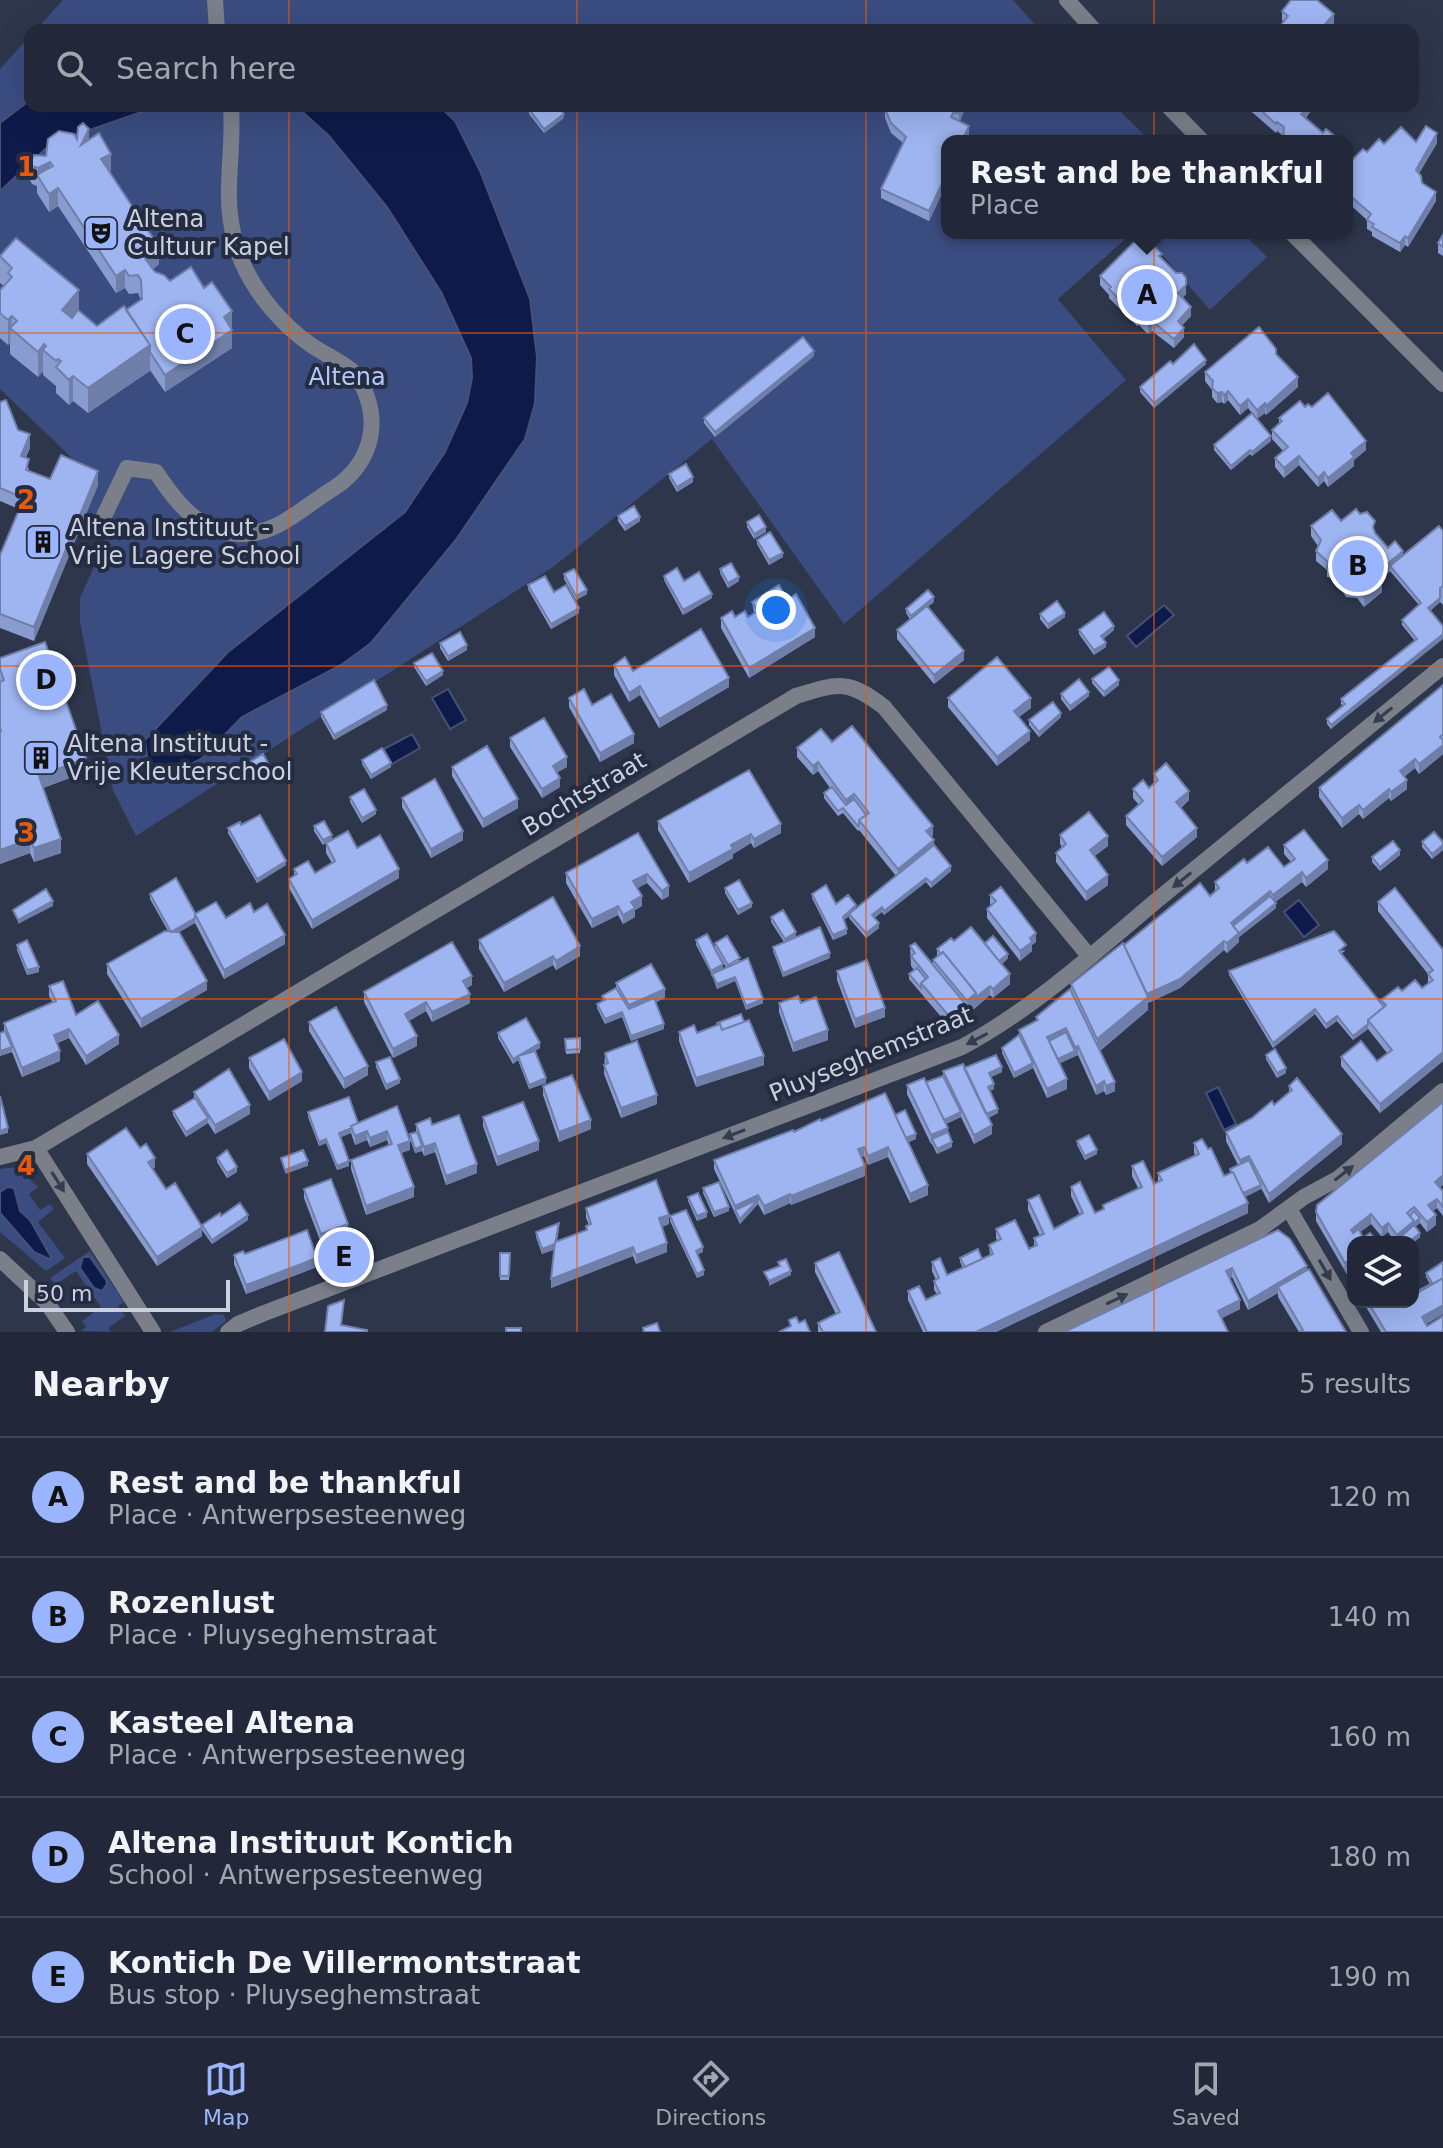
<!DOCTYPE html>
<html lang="en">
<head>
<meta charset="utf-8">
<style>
	body { margin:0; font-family:"DejaVu Sans",sans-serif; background:#2a3041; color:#f1f3f6 }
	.controls { position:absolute; right:24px; bottom:24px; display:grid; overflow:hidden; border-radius:16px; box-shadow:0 8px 32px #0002 }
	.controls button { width:72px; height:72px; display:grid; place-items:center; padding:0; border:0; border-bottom:2px solid #3f4453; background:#222839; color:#f1f3f6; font:40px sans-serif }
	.scale { position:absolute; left:24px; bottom:20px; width:206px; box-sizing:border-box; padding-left:8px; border:4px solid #ccd1df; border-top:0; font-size:22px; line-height:28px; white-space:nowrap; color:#ccd1df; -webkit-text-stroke:6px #242c41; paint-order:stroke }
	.you { position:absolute; left:776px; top:610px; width:28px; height:28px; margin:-20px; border:6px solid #fff; border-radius:50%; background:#1a73e8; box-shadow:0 0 0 12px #1a73e833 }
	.badge { display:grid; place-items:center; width:52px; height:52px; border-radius:50%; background:#9ab5fd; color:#111; font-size:26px; font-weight:700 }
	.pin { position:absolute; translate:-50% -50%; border:4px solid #fff; box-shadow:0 2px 8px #0006 }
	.popup { position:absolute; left:941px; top:135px; width:412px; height:104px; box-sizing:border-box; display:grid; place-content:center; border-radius:16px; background:#222839; filter:drop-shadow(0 2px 6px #0005); font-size:26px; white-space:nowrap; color:#a2a6ae }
	.popup b { font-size:30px; color:#f1f3f6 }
	.popup::after { content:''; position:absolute; left:50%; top:100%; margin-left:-16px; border:16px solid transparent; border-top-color:#222839 }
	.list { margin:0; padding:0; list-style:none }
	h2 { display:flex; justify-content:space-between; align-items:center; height:104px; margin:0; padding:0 32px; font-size:34px }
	h2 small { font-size:26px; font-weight:400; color:#a2a6ae }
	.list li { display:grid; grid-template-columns:52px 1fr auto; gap:24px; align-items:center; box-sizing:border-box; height:120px; padding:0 32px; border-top:2px solid #3f4453 }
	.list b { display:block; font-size:30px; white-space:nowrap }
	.list p { margin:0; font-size:26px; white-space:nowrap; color:#a2a6ae }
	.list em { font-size:26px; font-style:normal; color:#a2a6ae }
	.icon { flex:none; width:44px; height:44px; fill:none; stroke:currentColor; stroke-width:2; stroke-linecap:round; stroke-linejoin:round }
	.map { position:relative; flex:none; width:1443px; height:1332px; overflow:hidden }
	.search { position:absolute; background:#222839; box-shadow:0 8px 32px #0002; left:24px; right:24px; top:24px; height:88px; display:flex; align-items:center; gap:20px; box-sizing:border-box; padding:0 28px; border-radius:16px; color:#a2a6ae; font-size:30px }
	.sheet { height:704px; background:#222839 }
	nav { display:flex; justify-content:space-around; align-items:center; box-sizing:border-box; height:112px; border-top:2px solid #3f4453; background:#222839; font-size:22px; color:#a2a6ae }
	nav a { display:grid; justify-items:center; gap:4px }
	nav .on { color:#9ab5fd }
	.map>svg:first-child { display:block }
</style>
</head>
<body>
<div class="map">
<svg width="1443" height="1332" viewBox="0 0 1443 1332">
	<rect width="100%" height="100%" fill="#2e364c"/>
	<path fill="#3b4c80" d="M63 0H1013L1040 30H36Z
		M30 36V106H1115L1150 141H947V233H1132L1058 299 1126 380 844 624 712 439 553 567 136 836 113 790 80 622V598L111 528 86 516 98 483 0 389V69Z
		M1143 233H1243L1267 257 1210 310Z
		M17 1167 38 1187 29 1194 40 1210 50 1204 54 1209 38 1222 65 1258 46 1271 0 1232V1169Z
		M90 1251 124 1302 118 1306 125 1316 108 1328 111 1332 81 1331 86 1327 82 1321 101 1307 76 1271 55 1285 50 1278Z
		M215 1314 224 1315 226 1321 212 1332H170Z"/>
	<path fill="#0e1a49" stroke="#475176" stroke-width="2" d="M30 100V106H159L52 143 0 191V123Z
		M296 106H439L455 121 480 171 530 299 537 357 535 403 525 439 455 541 371 643 341 665 242 717 201 759 181 769 156 768 147 757 145 740 228 652 405 512 445 452 467 403 472 378 471 358 441 292 387 207 329 136Z
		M1164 605 1174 615 1136 647 1127 636Z
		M448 689 466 720 450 729 432 698Z
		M412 734 420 748 392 764 384 749Z
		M1299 900 1319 925 1304 937 1284 912Z
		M1218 1087 1236 1124 1224 1130 1206 1093Z
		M8 1187 14 1188 20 1211 30 1220 51 1257 49 1259 34 1252 0 1213V1192Z
		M83 1257H90L106 1280 107 1284 102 1291 94 1288 80 1268Z"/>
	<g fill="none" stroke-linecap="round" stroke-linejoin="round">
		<path stroke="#7a7f8a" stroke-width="16" d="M215 0 217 30
			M104 516 127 468 156 472C177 504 199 532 240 534 275 536 302 508 331 490 364 470 380 435 367 397 364 388 360 378 352 371 340 361 324 354 311 345 282 325 256 294 242 262 218 202 235 165 231 106
			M36 1148 796 696C838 683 848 679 884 707L1089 956
			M0 1157 36 1148 153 1332
			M1289 1209 1361 1332
			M0 1259 47 1303 67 1332
			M228 1332 238 1324 262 1314 962 1047C1033 1009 1094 953 1156 901 1252 823 1347 744 1443 666
			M1046 1332 1260 1229 1304 1197 1339 1178 1443 1091"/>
		<path stroke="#7a7f8a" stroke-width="16" d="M1067 0 1094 30
			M1168 106 1202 141
			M1292 233 1443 384"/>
	</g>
	<path fill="#899ccf" d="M1282 11 1334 23 1328 30H1277L1284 22 1282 20Z
		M878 106H966L960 121 969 136 929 221 881 198V189L903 143 891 133 885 118V107Z
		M1245 106H1312V109L1306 118 1323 133 1341 141H1283V136L1277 131 1276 133Z
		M529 109 564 118 544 133 529 114Z
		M77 139H89L111 171 109 172 159 264 153 269 155 272 170 281 232 329V348L165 392 150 370 88 413 73 401 69 405 56 393V386L43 375V371L38 377 10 354V343L8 345 0 338V290L4 286 0 283V256L79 311 97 326 141 300 138 293 129 294 125 288 116 293 58 206 49 212 37 193V186L32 184 30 180V162L46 156Z
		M1416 142 1437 143 1419 173 1422 183 1436 201 1408 247 1405 245 1400 252 1372 236V232L1367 229V220L1347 202V165L1367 152 1384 144Z
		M1443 235V256L1438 253V243Z
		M1162 258 1186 294 1182 298 1191 316 1182 325 1184 337 1174 348 1152 331 1148 334 1139 325 1137 326 1109 298V295L1100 285V276Z
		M1276 354 1298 387 1266 415 1265 413 1257 419 1271 441 1252 456 1250 454 1231 470 1214 450V445L1252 413 1248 408 1240 415 1228 400 1224 404 1222 402 1217 403 1212 397V390L1205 381V372Z
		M814 356 715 437 704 423V418Z
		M1173 364H1206L1154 408 1140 392V387Z
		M0 402 30 448 26 457 29 471 50 479 98 485 34 641 0 628V555L19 509 0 501Z
		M1305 407 1366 450 1354 460V466L1328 487 1324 481 1318 487 1299 465 1284 478 1275 467V458L1283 451 1272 439V430L1279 424V418Z
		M669 474 693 482 677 492 669 478Z
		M618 516 640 521 625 531 618 521Z
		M1341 521 1374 531 1388 548 1403 556 1443 531V605L1440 602 1430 611 1443 626 1331 729 1327 724V719L1343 706 1341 704V699L1415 641 1402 625V620L1419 605 1390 571 1379 580 1382 592 1364 607 1357 598 1346 597 1334 578 1327 577V570L1316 561V551L1318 546 1311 536V526Z
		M747 522 766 532 754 539 747 527Z
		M757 540 783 557 769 565 757 544Z
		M720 569 739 581 728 588 720 573Z
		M564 574 587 594 576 600 564 579Z
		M664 576 684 581 712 598 683 615 664 580Z
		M528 585 554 592 579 613 551 629 528 589Z
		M787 600 815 637 749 678 721 628V618L748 617 754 613 752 602Z
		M934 602 928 606 964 660 934 684 897 639V630L910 619 906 613V609Z
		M1040 614 1065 617 1048 629 1040 619Z
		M1079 630H1114L1103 639 1106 647 1094 655 1079 634Z
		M440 643 467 650 448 661 440 648Z
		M0 658 86 772 43 788 61 853 34 862 30 853 0 864Z
		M414 663 443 675 426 686 414 667Z
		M614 665 633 671 729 687 659 728 640 695 629 702 614 675Z
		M1092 679 1119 685 1104 697 1092 683Z
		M1443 685V754L1419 774 1415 768 1404 777 1407 789 1391 801 1389 798 1363 819 1359 814 1342 828 1319 797V788Z
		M1061 694 1089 696 1070 711 1061 699Z
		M569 698 592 705 634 743 600 762 569 707Z
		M948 698 1031 708 1019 717 1030 740 997 766 948 707Z
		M387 710 334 740 321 717V712Z
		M1061 717 1039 737 1029 725V720Z
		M510 738 567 767 557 772 560 787 542 798 510 747Z
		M832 742 933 835 931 836 934 845 951 871 931 888 926 882 884 915 882 912 874 918 879 928 866 938 849 918V916L844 920 847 934 833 940 812 898V894L836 904 856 908 896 876 859 830 858 831 843 813 838 816 824 798V793L830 788 818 771 813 775 797 757V748Z
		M362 760 391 767 371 779 362 764Z
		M251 761 273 776 261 783 251 765Z
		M452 767 518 808 483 828 452 776Z
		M1154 774 1189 800 1181 808 1197 837 1162 866 1126 825V816L1139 805 1133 798V789L1149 788 1154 783Z
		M350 797 376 814 362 823 350 802Z
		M402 798 463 840 431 858 402 807Z
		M324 821 323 845 314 831V826Z
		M658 821 781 833 754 848 751 843 733 854V858L689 883 658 830Z
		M241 825 286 865 257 883 228 833V828Z
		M638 833 669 896 662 900 647 883 637 888 642 906 635 910V917L623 924 618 915 592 928 566 883V873Z
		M1060 835 1108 846 1094 856 1108 885 1086 901 1056 862V853L1062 847 1060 844Z
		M1422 842H1443V850L1432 859 1422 847Z
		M326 843 357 848 399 878 312 929 289 888V879L294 875V869L315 873 332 863 326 853Z
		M1284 845 1328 869 1306 887 1302 882 1275 902 1276 908 1239 937V942L1227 953 1224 950 1180 988 1148 1003V1010L1100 1051 1115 1091 1106 1095 1104 1091 1096 1095 1078 1055 1060 1063 1067 1089 1047 1098 1033 1068 1014 1078 1002 1053V1048L1019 1035V1030L1036 1021V1017L1071 991V984L1124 945 1210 896 1215 891V882L1247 863 1284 867 1291 862 1284 854Z
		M1400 855 1380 871 1372 862V857Z
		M725 888 752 907 738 915 725 893Z
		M150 894 195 913 226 918 254 912 285 944 224 979 195 923 179 932 207 990 141 1028 107 974V964L168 931 150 899Z
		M990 895 1036 942 1032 945V951L1020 961 987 918V909L992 905 990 904Z
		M1378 902 1443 950V1061L1380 1113 1341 1066V1057L1377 1061 1387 1053 1368 1029 1353 1040 1337 1021 1326 1029 1315 1014 1273 1048 1229 975V971L1346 950 1341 954 1381 1004V1000L1402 991 1422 988 1428 984V974L1378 911Z
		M771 917 796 937 830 958 783 977 773 951V947L784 942 771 922Z
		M479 940 580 956 556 970 553 965 504 992 479 949Z
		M696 940 723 968 726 967 715 948V943L740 961 763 1003 746 1010 735 981 717 989 712 975 696 945Z
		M954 941 985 943 1008 958 1002 964 1010 984 993 998 990 995 967 1015 948 1025 909 979V974L914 970 911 966 910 946 933 965V960L937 956V949Z
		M17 945 39 972 27 975 17 950Z
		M837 971 885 1017 855 1028 837 980Z
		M616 983 665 998 656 1002 664 1029 631 1041 622 1017 605 1024 597 1008V1004L603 1001 602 996 616 988Z
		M472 985 467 988 470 1003 432 1022 426 1011 409 1021 417 1046 393 1058 364 1002V992Z
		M49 986 76 1015 119 1044 86 1065 69 1038 57 1043 60 1061 22 1077 12 1052 0 1056 4 1031V1023L53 1003 49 996Z
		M779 1003H801L828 1040 793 1052 779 1012Z
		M309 1022 368 1075 344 1089 309 1031Z
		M744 1022 764 1065 696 1087 679 1041V1032L697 1033 717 1025V1023Z
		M498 1033 540 1048 533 1052 546 1083 529 1089 518 1060 513 1064 498 1038Z
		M580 1038V1053L566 1054 565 1039Z
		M605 1053 657 1104 621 1118 604 1074Z
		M1266 1055 1286 1073 1277 1078 1266 1059Z
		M249 1058 302 1081 269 1101 249 1068Z
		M376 1062 400 1083 386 1090 376 1067Z
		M964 1068 1002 1072 991 1077 994 1089 989 1091 998 1113 988 1118 992 1134 974 1144 961 1117 946 1124 952 1147 937 1154 932 1144H931L907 1094V1085L926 1082 943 1076V1071Z
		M543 1086 591 1129 559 1142 543 1095Z
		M1289 1086 1342 1144 1269 1203 1261 1188V1189L1245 1197 1248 1213 996 1332H923L908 1300V1291L926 1300 937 1294 934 1290V1281L936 1280 932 1271V1262L947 1275 963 1268 960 1262V1258L982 1259 990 1255 989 1245 997 1241 996 1238V1229L1029 1249 1034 1246V1238L1040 1236 1028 1210V1200L1054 1229 1080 1215 1071 1196V1187L1095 1213 1103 1209V1205L1138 1188 1132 1176V1166L1154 1184 1158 1182V1173L1195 1156 1194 1152V1143L1208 1149 1224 1176 1230 1173V1169L1238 1165 1226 1141V1132L1274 1105 1289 1093Z
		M194 1092 250 1114 215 1134 208 1123 186 1137 173 1115V1111L194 1098Z
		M397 1106 410 1150 401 1153 414 1197 366 1215 351 1169V1160L389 1146 387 1140 370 1147 367 1140 355 1145 351 1133 341 1137 349 1166 337 1170 326 1143 319 1146 308 1117V1112L358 1123Z
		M895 1115 916 1139 908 1142 928 1195 910 1203 888 1157 868 1165 864 1156 862 1157 865 1176 791 1205 790 1203 764 1215 758 1204 740 1224 714 1169V1160L821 1121Z
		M483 1117 539 1150 497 1166 483 1126Z
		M416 1124 432 1125 477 1173 446 1185 435 1152 424 1156 422 1151 415 1153 410 1139V1134L416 1132Z
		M1077 1141 1097 1154 1085 1160 1077 1145Z
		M87 1154 155 1167 153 1169 166 1189 202 1236 157 1266 87 1164Z
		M217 1158 237 1172 227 1178 217 1162Z
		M1443 1185 1440 1187 1443 1191V1216L1437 1208 1432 1211 1436 1225 1427 1232 1420 1223 1415 1227 1420 1237 1413 1243V1242H1395L1388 1232 1382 1237 1371 1224 1360 1232 1363 1238 1378 1242H1353V1282L1352 1283 1316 1221V1212Z
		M703 1188 729 1211 714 1217 703 1193Z
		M304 1189 348 1233 321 1243 304 1198Z
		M688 1197 707 1217 697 1221 688 1201Z
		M586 1208 669 1224 662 1227 667 1252 636 1264 633 1256 551 1288 554 1249 542 1254 536 1237V1232L559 1228 557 1241 586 1230V1226L589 1225 586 1218Z
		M221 1216 248 1220 212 1244 202 1230V1225Z
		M670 1216 703 1252 698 1254 704 1275 697 1278 670 1221Z
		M1278 1230 1307 1270 1346 1332H1299L1278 1297V1293L1248 1310 1232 1277 1230 1278 1240 1309 1222 1318 1064 1332Z
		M500 1253H510L509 1280H500Z
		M245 1254 317 1267 246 1294 234 1264V1255Z
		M1443 1262V1314L1426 1324 1427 1326 1443 1332H1381L1366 1307V1302L1418 1291 1430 1284 1426 1277V1273Z
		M815 1263 876 1332H818V1323L836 1314 815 1272Z"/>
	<path fill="#6f7fa9" d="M1334 14V23L1328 30H1320Z
		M963 106H966V107L959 122V113Z
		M1307 106H1312V109L1301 123V114Z
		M564 114V118L544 133V129Z
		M969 126V136L967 141H962Z
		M89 129V146L81 145Z
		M1437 133V143L1416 179V170Z
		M111 154V171L101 177V159Z
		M50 162V180L38 177V168Z
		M947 173V182L929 221V211Z
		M58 188V206L49 212V194Z
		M1436 192V201L1408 247V238Z
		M1405 236V245L1400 252V243Z
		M159 247V264L144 275V257Z
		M125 270V288L116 293V276Z
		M1186 285V294L1178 302V293Z
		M79 290V316L62 336V310Z
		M1191 307V316L1178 330V321Z
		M232 311V329L224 335V317Z
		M12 316 10 343 8 345V320Z
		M1152 321V331L1148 334V325Z
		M1184 328V337L1174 348V339Z
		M232 330V348L165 392V375Z
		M44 344V351L43 350V371L38 377V352Z
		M150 345V371L88 413V388Z
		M814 351V356L715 437V432Z
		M1206 360V364L1154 408V403Z
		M73 376V401L69 405V380Z
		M1298 377V387L1266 415V406Z
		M1228 391V400L1224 404V395Z
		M1222 392V402L1217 403V393Z
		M1248 399V408L1240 415V406Z
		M1265 403V413L1257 419V410Z
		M30 434V448L21 469V456Z
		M1271 436V441L1252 456V452Z
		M1366 441V450L1354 460V466L1328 487V478L1351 453Z
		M1250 450V454L1231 470V466Z
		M1299 456V465L1284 478V468Z
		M98 471V485L34 641V627Z
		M1324 472V481L1318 487V478Z
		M693 477V482L677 492V487Z
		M640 517V521L625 531V526Z
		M766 527V532L754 539V534Z
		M1403 551V560L1390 566V571L1375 584V574Z
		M783 553V557L769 565V560Z
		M739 577V581L728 588V583Z
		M1382 583V592L1364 607V597Z
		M587 590V594L576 600V596Z
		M712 594V598L683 615V610Z
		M934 597V602L911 620V616Z
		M1440 598V602L1428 612V608Z
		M579 608V613L551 629V624Z
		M1065 613V617L1048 629V624Z
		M1114 626V630L1101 641V636Z
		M815 628V637L749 678V668Z
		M1443 634V639L1331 729V725Z
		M1106 643V647L1094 655V650Z
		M467 645V650L448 661V656Z
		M964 651V660L934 684V675Z
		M443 671V675L426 686V681Z
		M729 678V687L659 728V719Z
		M1119 680V685L1104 697V692Z
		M640 686V695L629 702V693Z
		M1089 692V696L1070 711V706Z
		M1031 698V708L1014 720V711Z
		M387 705V710L334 740V735Z
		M1061 713V717L1039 737V732Z
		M1030 731V740L997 766V757Z
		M634 734V743L600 762V753Z
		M1443 745V754L1419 774V764Z
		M567 757V767L553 775V766Z
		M86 758V772L39 789V776Z
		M1415 759V768L1400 780V771Z
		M818 762V771L813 775V766Z
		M391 763V767L371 779V775Z
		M273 772V776L261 783V779Z
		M560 778V787L542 798V789Z
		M1407 780V789L1391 801V792Z
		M1389 789V798L1363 819V810Z
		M1189 791V800L1176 811V802Z
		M854 794V804L846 810V800Z
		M518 799V808L483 828V819Z
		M1359 805V814L1342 828V818Z
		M376 810V814L362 823V818Z
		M781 824V833L754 848V839Z
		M933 826V835L926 840V831Z
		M1197 828V837L1162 866V857Z
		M463 831V840L431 858V849Z
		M751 834V843L733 854V858L689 883V873L731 845Z
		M332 835V840L323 845V840Z
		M1108 836V846L1090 860V850Z
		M30 839V853L0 864V850Z
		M61 839V853L34 862V848Z
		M934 840V849L898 879V869Z
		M1443 845V850L1432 859V854Z
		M1400 850V855L1380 871V867Z
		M1328 860V869L1306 887V878Z
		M286 861V865L257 883V879Z
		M951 866V871L931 888V883Z
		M399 869V878L312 929V920Z
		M1302 872V882L1273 904V895Z
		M647 874V883L633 891V881Z
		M1108 875V885L1086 901V892Z
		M926 878V882L884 915V911Z
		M669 886V896L662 900V891Z
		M1270 891V900L1235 929 1231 923Z
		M642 896V906L635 910V917L623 924V915L631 902Z
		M53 901V906L18 924V920Z
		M752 903V907L738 915V910Z
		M1276 903V908L1239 937V942L1227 953V943Z
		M856 905V910L843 921V917Z
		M618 906V915L592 928V919Z
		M882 907V912L872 920V915Z
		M195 918V923L171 937V932Z
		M879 923V928L866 938V933Z
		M847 929V934L833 940V935Z
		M796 932V937L785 944V939Z
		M1036 933V942L1032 945V951L1020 961V951L1030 938Z
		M285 935V944L224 979V970Z
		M1224 941V950L1180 988 1148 1003V1010L1097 1053V1039L1146 995Z
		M580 946V956L556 970V961Z
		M830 953V958L783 977V973Z
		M1008 954V958L999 966V962Z
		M553 956V965L504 992V983Z
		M723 964V969L711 976V971Z
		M39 967V972L27 975V970Z
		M1010 974V984L993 998V989Z
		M472 976V985L463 990V981Z
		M735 977V981L717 989V984Z
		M207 981V990L141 1028V1019Z
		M990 986V995L967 1015V1001L976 993Z
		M665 989V998L629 1014V1005Z
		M470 994V1003L432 1022V1012Z
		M763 999V1003L746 1010V1006Z
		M426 1002V1011L405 1023V1014Z
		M967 1006V1015L948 1025V1015Z
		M885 1008V1017L855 1028V1019Z
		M1315 1009V1014L1273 1048V1043Z
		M622 1012V1017L605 1024V1019Z
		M1337 1016V1021L1326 1029V1024Z
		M664 1024V1029L631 1041V1036Z
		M1368 1024V1029L1353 1040V1036Z
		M1066 1028V1037L1049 1046 1047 1037Z
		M69 1029V1038L54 1045V1035Z
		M828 1030V1040L793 1052V1043Z
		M119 1035V1044L86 1065V1056Z
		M417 1036V1046L393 1058V1049Z
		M540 1043V1048L520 1060 518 1056V1060L513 1064V1059Z
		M1078 1046V1055L1056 1065V1060L1075 1051V1047Z
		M12 1047V1051L0 1056V1051Z
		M60 1051V1061L22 1077V1068Z
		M1443 1052V1061L1380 1113V1104Z
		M764 1056V1065L696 1087V1078Z
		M1033 1063V1068L1014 1078V1073Z
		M368 1066V1075L344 1089V1079Z
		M1002 1067V1072L989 1078V1073Z
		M1286 1068V1073L1277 1078V1073Z
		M302 1072V1081L269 1101V1092Z
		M546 1078V1083L529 1089V1085Z
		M400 1079V1083L386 1090V1085Z
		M1067 1079V1089L1047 1098V1089Z
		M1104 1081V1091L1096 1095V1086Z
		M1115 1082V1091L1106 1095V1086Z
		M994 1084V1089L988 1092V1087Z
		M657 1095V1104L621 1118V1108Z
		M250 1105V1114L215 1134V1125Z
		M998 1109V1113L985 1120V1115Z
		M961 1112V1117L943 1125V1120Z
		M208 1118V1123L186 1137V1132Z
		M591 1120V1129L559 1142V1132Z
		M992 1125V1134L974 1144V1135Z
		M8 1128V1133L0 1135V1131Z
		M351 1128V1133L339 1138V1133Z
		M948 1128V1137L932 1139V1144H931V1135Z
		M367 1131V1140L355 1145V1136Z
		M387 1131V1140L370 1147V1138Z
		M916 1134V1139L905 1144V1139Z
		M1342 1134V1144L1269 1203V1194Z
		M326 1139V1143L319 1146V1142Z
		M410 1141V1150L398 1154V1145Z
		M539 1141V1150L497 1166V1157Z
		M952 1142V1147L937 1154V1149Z
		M435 1143V1152L424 1156V1147Z
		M422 1146V1151L415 1153V1149Z
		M864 1147V1156L858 1159V1149Z
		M888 1147V1157L868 1165V1156Z
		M1097 1150V1154L1085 1160V1156Z
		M1249 1156V1165L1240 1169V1160Z
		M155 1158V1167L148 1171V1162Z
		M308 1161V1166L285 1174V1170Z
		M349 1161V1166L337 1170V1166Z
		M477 1164V1173L446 1185V1176Z
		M865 1166V1176L791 1205V1196Z
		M237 1167V1172L227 1178V1173Z
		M1443 1175V1185L1435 1191V1182Z
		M928 1185V1195L910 1203V1194Z
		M1261 1185V1189L1241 1199V1194Z
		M414 1187V1197L366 1215V1206Z
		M790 1194V1203L764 1215V1206Z
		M758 1195V1204L740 1224V1219L735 1210V1206Z
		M1437 1199V1208L1428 1215V1205Z
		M1248 1203V1213L996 1332H976Z
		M729 1207V1211L714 1217V1212Z
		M707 1212V1217L697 1221V1216Z
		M1371 1214V1224L1351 1239V1230Z
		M248 1215V1220L212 1244V1240Z
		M669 1215V1224L659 1228V1218Z
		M1436 1215V1225L1427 1232V1222Z
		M1420 1218V1223L1397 1240V1235L1414 1221Z
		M559 1223 556 1249 542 1254V1249Z
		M1388 1223V1232L1382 1237V1228Z
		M348 1224V1233L321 1243V1234Z
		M202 1227V1236L157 1266V1257Z
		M1420 1233V1237L1413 1243V1242H1409Z
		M667 1243V1252L636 1264V1255Z
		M633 1247V1256L551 1288V1279Z
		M703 1247V1252L696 1255V1251Z
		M317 1258V1267L246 1294V1285Z
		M1353 1258V1268H1345V1263Z
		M1307 1266V1275L1278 1287V1293L1248 1310V1301Z
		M1232 1268V1277L1226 1280V1271Z
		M704 1270V1275L697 1278V1274Z
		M791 1271V1275L769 1286V1281Z
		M1240 1300V1309L1218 1320V1311Z
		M1443 1305V1314L1422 1327V1317Z"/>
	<path fill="#9fb5f1" stroke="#6f7fa9" stroke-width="2" d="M1291 0H1317L1334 14 1320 30H1277L1288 16 1282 11Z
		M533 106H558L564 114 544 129 529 109Z
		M885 106H963L959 113H953L951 117 969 126 962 141H947V173L929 211 881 189 906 137 891 123 885 109Z
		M1256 106H1307L1301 114 1323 133 1326 129 1341 141H1285L1283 139 1284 127 1277 122 1276 124Z
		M83 123 89 129 81 145 99 133 111 154 101 159 159 247 144 257 155 272 164 275 170 281 191 267 204 288 212 282 232 311 224 317 232 330 165 375 150 352V345L126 310 142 299 141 280 138 275 129 276 125 270 116 276 58 188 49 194 37 175 53 166 50 162 38 168 32 166 30 162 34 155 46 156 48 139 59 131 74 134 77 139 78 127Z
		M1426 126 1437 133 1416 170 1421 176 1422 183 1436 192 1408 238 1405 236 1400 243 1372 227 1374 224 1367 220 1371 214 1347 193V183L1352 178 1347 173V165L1363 149 1367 152 1379 139 1384 144 1401 127 1416 142Z
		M1142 234 1162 254 1159 256 1176 273H1182L1186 278V285L1178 293 1191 307 1178 321 1184 328 1174 339 1152 321 1148 325 1139 316 1137 317 1109 289 1111 287 1100 276Z
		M1443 235V247L1438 243Z
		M16 238 79 290 62 310 72 318 78 310 97 326 124 306 150 345 88 388 73 376 69 380 56 367 61 361 58 359 56 361 43 350 46 346 44 344 38 352 10 328 17 321 12 316 8 320 0 313V290L12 277 8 273 12 268 0 256Z
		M1259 327 1276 349V354L1298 377 1266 406 1265 403 1257 410 1248 399 1240 406 1228 391 1224 395 1222 392 1217 393 1212 388 1213 381 1205 372Z
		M803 337 814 351 715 432 704 418Z
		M1194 344 1206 360 1154 403 1140 387 1170 361 1173 364Z
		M1328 393 1366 441 1351 453 1354 457 1328 478 1324 472 1318 478 1299 456 1284 468 1275 458 1288 447 1272 430 1282 421 1279 418 1300 401 1305 407 1308 404 1312 407Z
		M6 400 18 430 30 434 21 456 29 459 26 470 50 479 61 455 98 471 34 627 0 614V555L24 498 0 488V402Z
		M1252 413 1271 436 1252 452 1250 450 1231 466 1214 445Z
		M686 464 693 477 677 487 669 474Z
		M634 506 640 517 625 526 618 516Z
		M1356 509 1360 514 1367 512 1375 521 1373 527 1375 533 1388 548 1395 541 1403 551 1375 574 1382 583 1364 597 1357 589 1346 588 1334 569 1327 568 1328 562 1316 551 1321 540 1311 526 1332 510 1341 521Z
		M759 515 766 527 754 534 747 522Z
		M1439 526 1443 531V586L1440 588V598L1428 608 1443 626V634L1331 725 1327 719 1345 704 1341 699 1417 639 1402 620 1421 603 1390 566Z
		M770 532 783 553 769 560 757 540Z
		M731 563 739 577 728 583 720 569Z
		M677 568 684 581 699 572 712 594 683 610 664 576Z
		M574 569 587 590 576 596 564 574Z
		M545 576 554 592 566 585 579 608 551 624 528 585Z
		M779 585 787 600 796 594 815 628 749 668 721 618 732 611 735 617 745 611 748 617 758 611 752 602Z
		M928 590 934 597 911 616 906 609Z
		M1057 601 1065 613 1048 624 1040 614Z
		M927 606 964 651 934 675 897 630Z
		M1104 612 1114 626 1101 636 1106 643 1094 650 1079 630Z
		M701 629 729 678 659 719 640 686 629 693 614 665 625 657 633 671Z
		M460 632 467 645 448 656 440 643Z
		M45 642 86 758 39 776 61 839 34 848 30 839 0 850V731H1L0 727V682L4 680 0 669V658Z
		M432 653 443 671 426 681 414 663Z
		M997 657 1031 698 1014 711 1030 731 997 757 948 698Z
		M1109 667 1119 680 1104 692 1092 679Z
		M1079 679 1089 692 1070 706 1061 694Z
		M374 680 387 705 334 735 321 712Z
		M1443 685V734L1440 737 1443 740V745L1419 764 1415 759 1400 771 1407 780 1391 792 1389 789 1363 810 1359 805 1342 818 1319 788Z
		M584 689 592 705 611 694 634 734 600 753 569 698Z
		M1053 702 1061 713 1039 732 1029 720Z
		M544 718 567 757 553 766 560 778 542 789 510 738Z
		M852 726 933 826 926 831 934 840 898 869 859 820 869 813 854 794 846 800 818 762 813 766 797 748 821 729 832 742Z
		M487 746 518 799 483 819 452 767Z
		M382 748 391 763 371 775 362 760Z
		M263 754 273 772 261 779 251 761Z
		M1166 763 1189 791 1176 802 1197 828 1162 857 1126 816 1143 801 1133 789 1143 780 1149 788 1158 780 1154 774Z
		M749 770 781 824 754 839 751 834 731 845 733 849 689 873 658 821Z
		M435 779 463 831 431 849 402 798Z
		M832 787 846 805 854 799 866 815 859 820V825L858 826 843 808 838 811 824 793Z
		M364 789 376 810 362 818 350 797Z
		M1089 812 1108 836 1090 850 1108 875 1086 892 1056 853 1066 844 1060 835Z
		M260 815 286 861 257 879 228 828 240 822 241 825Z
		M324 821 332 835 323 840 314 826Z
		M1304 830 1328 860 1306 878 1302 872 1273 895 1270 891 1231 923 1239 933 1227 943 1224 941 1180 979 1147 994 1124 945 1200 883 1210 896 1219 888 1215 882 1244 859 1247 863 1268 847 1284 867 1295 859 1284 845Z
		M348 831 357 848 380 835 399 869 312 920 289 879 297 874 294 869 308 861 315 873 335 861 326 843Z
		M1434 832 1443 842V845L1432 854 1422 842Z
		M638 833 669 886 662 891 647 874 633 881 642 896 631 902 635 908 623 915 618 906 592 919 566 873Z
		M1393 841 1400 850 1380 867 1372 857Z
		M934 845 951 866 931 883 926 878 884 911 882 907 872 915 879 923 866 933 849 914Z
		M176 878 195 913V918L171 932 150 894Z
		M739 880 752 903 738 910 725 888Z
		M826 885 836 904 848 895 856 905 843 917 847 929 833 935 812 894Z
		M1001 887 1036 933 1030 938 1032 942 1020 951 987 909 996 901 990 895Z
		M1395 888 1443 950V1052L1380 1104 1341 1057 1361 1041 1377 1061 1392 1050 1368 1020 1386 1005 1381 1000 1398 987 1402 991 1415 980 1422 988 1433 980 1428 974 1433 970 1378 902Z
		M46 889 53 901 18 920 13 910Z
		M1270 896 1276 903 1239 933 1233 926Z
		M553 897 580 946 556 961 553 956 504 983 479 940Z
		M216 902 226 918 250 903 254 912 267 904 285 935 224 970 195 914Z
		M783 910 796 932 785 939 771 917Z
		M820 927 830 953 783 973 773 947Z
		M971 927 1010 974 993 989 990 986 976 997V993L943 952 941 954 937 949 951 938 954 941Z
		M165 931 179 932 207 981 141 1019 107 964Z
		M1334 931 1346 945 1339 951 1384 1007 1368 1020V1024L1353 1036 1337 1016 1326 1024 1315 1009 1273 1043 1229 971Z
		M707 934 723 964 711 971 696 940Z
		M727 936 740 958 728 965 715 943Z
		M993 936 1008 954 999 961 985 943Z
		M27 940 39 967 27 970 17 945Z
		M452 942 472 976 463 981 470 994 432 1012 426 1002 405 1014 417 1036 393 1049 364 992Z
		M915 943 967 1006 948 1015 921 983 928 977 911 956 915 953 910 946Z
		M1123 943 1148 997 1097 1039 1071 984Z
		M943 952 976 993 967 1001 933 960Z
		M748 958 763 999 746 1006 735 977 717 984 712 974Z
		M867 960 885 1008 855 1019 837 971Z
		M651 964 665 989 629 1005 616 983Z
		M917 968 926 979 921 983V988L909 974Z
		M63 981 76 1015 98 1001 119 1035 86 1056 69 1029 54 1035 60 1051 22 1068 4 1023 56 1001 49 986Z
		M616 988 629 1009 654 998 664 1024 631 1036 622 1012 605 1019 597 1004 605 1000 602 996Z
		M1070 989 1115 1082 1106 1086 1104 1081 1096 1086 1078 1046 1075 1047 1066 1028 1047 1037 1067 1079 1047 1089 1019 1030 1038 1020 1036 1017Z
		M798 996 801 1003 816 997 828 1030 793 1043 779 1003Z
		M336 1007 368 1066 344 1079 309 1022Z
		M741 1014 744 1022 722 1030 720 1024 718 1025 717 1023Z
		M526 1018 540 1043 513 1059 498 1033Z
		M749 1020 764 1056 696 1078 679 1032 694 1025 697 1033 720 1024 722 1030Z
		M5 1031 12 1047 0 1051V1033Z
		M1066 1032 1075 1051 1058 1059 1049 1041Z
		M1019 1035 1033 1063 1014 1073 1002 1048Z
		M580 1038V1049L566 1050 565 1039Z
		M284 1039 302 1072 269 1092 249 1058Z
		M637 1041 657 1095 621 1108 604 1065 608 1063 605 1053Z
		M1275 1049 1286 1068 1277 1073 1266 1055Z
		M535 1051 546 1078 529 1085 518 1056Z
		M996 1055 1002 1067 989 1073 994 1084 988 1087 998 1109 986 1114 964 1068Z
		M390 1057 400 1079 386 1085 376 1062Z
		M963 1064 992 1125 974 1135 943 1071Z
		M229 1069 250 1105 215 1125 194 1092Z
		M572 1075 591 1120 559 1132 543 1086Z
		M943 1076 961 1112 944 1120 926 1082Z
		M924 1078 948 1128 931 1135 907 1085Z
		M1297 1078 1342 1134 1269 1194 1249 1156 1240 1160 1226 1132 1252 1118 1272 1101 1274 1105 1292 1090 1289 1086Z
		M885 1093 928 1185 910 1194 888 1147 868 1156 864 1147 858 1149 865 1166 791 1196 790 1194 764 1206 758 1195 735 1206 714 1160 793 1130 794 1132 820 1119 821 1121Z
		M0 1096 8 1128 0 1131Z
		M349 1097 358 1123 351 1126 352 1128 339 1133 349 1161 337 1166 326 1139 319 1142 308 1112Z
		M195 1098 208 1118 186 1132 173 1111Z
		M523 1102 539 1141 497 1157 483 1117Z
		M1443 1102V1175L1435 1182 1443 1191V1207L1437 1199 1428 1205 1436 1215 1427 1222 1414 1207 1407 1213 1414 1221 1397 1235 1388 1223 1382 1228 1371 1214 1351 1230 1353 1233 1359 1229 1363 1238 1370 1233 1378 1242H1353V1258L1345 1263 1316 1212 1317 1205Z
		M397 1106 410 1141 398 1145 414 1187 366 1206 351 1160 392 1144 387 1131 370 1138 367 1131 355 1136 351 1126Z
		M905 1110 916 1134 906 1138 895 1115Z
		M459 1115 477 1164 446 1176 435 1143 424 1147 416 1124 430 1118 432 1125Z
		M126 1128 140 1148 146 1144 155 1158 148 1162 166 1189 175 1183 202 1227 157 1257 87 1154Z
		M417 1132 422 1146 415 1149 410 1134Z
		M948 1132 952 1142 937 1149 932 1139Z
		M1089 1135 1097 1150 1085 1156 1077 1141Z
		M1202 1139 1208 1149 1211 1148 1224 1176 1233 1172 1248 1203 976 1332H927L908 1291 919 1286 926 1300 940 1293 934 1281 939 1278 932 1262 940 1258 947 1275 993 1254 989 1245 1001 1239 996 1229 1015 1220 1029 1249 1037 1245 1034 1238 1044 1234 1028 1200 1039 1195 1054 1229 1083 1213 1071 1187 1080 1182 1095 1213 1104 1209 1103 1205 1142 1187 1132 1166 1143 1161 1154 1184 1162 1180 1158 1173 1199 1154 1194 1143Z
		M227 1150 237 1167 227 1173 217 1158Z
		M303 1150 308 1161 285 1170 281 1158Z
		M1249 1160 1261 1185 1243 1193 1233 1172H1231L1230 1169Z
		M331 1179 348 1224 321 1234 304 1189Z
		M656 1180 669 1215 659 1218 667 1243 636 1255 633 1247 551 1279 555 1242 587 1230 586 1226 591 1224 586 1208Z
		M719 1182 729 1207 714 1212 703 1188Z
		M698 1193 707 1212 697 1216 688 1197Z
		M759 1199 740 1219 735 1210Z
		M240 1203 248 1215 212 1240 202 1225 220 1213 221 1216Z
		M686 1210 703 1247 696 1251 704 1270 697 1274 670 1216Z
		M1414 1211 1420 1218 1414 1223V1221L1410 1216Z
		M559 1223 555 1244 542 1249 536 1232Z
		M1414 1225 1420 1233 1409 1242H1399L1397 1240Z
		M307 1230 317 1258 246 1285 234 1255 243 1251 245 1254Z
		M1278 1230 1290 1239 1307 1266 1248 1301 1232 1268 1226 1271 1240 1300 1218 1311 1228 1332H1064Z
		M978 1249 982 1259 965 1267 960 1258Z
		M839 1252 876 1332H823L818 1323 840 1312 815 1263Z
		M500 1253H510L509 1276H500Z
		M786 1259 791 1271 769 1281 764 1272 780 1266 778 1262Z
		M1443 1262V1278L1419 1292 1418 1291 1432 1283 1426 1273Z
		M1353 1263V1278H1352L1345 1268Z
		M1309 1269 1346 1332H1299L1303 1330 1278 1287Z
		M1443 1278V1305L1422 1317 1427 1326 1443 1316V1332H1386L1368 1302H1413V1285L1419 1292Z
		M344 1300 341 1325 367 1330V1332H325L328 1306Z
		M796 1317 799 1323 805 1320 810 1332H779L791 1326 789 1320Z
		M657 1323 660 1332H644L643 1328Z
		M506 1328H521V1332H506Z"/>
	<defs><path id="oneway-solid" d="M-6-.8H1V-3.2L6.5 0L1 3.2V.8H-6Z" transform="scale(2)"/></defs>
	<g fill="#353d50">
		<use href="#oneway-solid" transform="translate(1383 715) rotate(141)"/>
		<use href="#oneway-solid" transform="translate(1182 880) rotate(141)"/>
		<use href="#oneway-solid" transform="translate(977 1039) rotate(152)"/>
		<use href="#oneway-solid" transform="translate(734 1134) rotate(159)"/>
		<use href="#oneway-solid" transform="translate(1344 1173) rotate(-38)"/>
		<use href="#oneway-solid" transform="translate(58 1182) rotate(58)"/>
		<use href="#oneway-solid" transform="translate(1325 1270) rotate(60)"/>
		<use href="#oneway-solid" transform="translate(1117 1299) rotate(-25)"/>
	</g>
	<path fill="none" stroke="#e8590c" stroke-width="2" stroke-opacity="0.55" d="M289 0V30M577 0V30M866 0V30M1154 0V30M289 106V1332M577 106V1332M866 106V1332M1154 106V1332M0 333H1443M0 666H1443M0 999H1443"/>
	<defs>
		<g id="theatre-square" transform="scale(1.8)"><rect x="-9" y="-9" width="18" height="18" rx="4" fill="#9ab5fd" stroke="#242c41"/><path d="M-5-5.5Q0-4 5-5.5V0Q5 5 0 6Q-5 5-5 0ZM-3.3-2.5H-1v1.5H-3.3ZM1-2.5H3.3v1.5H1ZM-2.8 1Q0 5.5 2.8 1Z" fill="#111"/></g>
		<g id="building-square" transform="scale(1.8)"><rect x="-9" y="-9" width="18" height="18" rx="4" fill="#9ab5fd" stroke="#242c41"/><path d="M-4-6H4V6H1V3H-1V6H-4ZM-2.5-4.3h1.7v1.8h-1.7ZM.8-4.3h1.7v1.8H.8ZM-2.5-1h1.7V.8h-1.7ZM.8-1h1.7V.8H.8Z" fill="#111"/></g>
	</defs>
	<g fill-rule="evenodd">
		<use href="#theatre-square" x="101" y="233"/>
		<use href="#building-square" x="43" y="542"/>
		<use href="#building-square" x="41" y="758"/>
	</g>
	<g text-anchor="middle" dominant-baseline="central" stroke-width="8" stroke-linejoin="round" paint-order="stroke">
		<g font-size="24" fill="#ccd1df" stroke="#242c41" text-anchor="start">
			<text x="127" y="219">Altena<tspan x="127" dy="28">Cultuur Kapel</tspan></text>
			<text x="69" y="528">Altena Instituut -<tspan x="69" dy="28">Vrije Lagere School</tspan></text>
			<text x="67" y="744">Altena Instituut -<tspan x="67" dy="28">Vrije Kleuterschool</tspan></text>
		</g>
		<g font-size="24" fill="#b4c7f7" stroke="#242c41">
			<text x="347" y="377">Altena</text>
		</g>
		<g font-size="24" fill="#ccd1df" stroke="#242c41">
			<text transform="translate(584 794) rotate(-31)">Bochtstraat</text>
			<text transform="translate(871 1054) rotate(-22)">Pluyseghemstraat</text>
		</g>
	</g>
	<g font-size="26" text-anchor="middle" font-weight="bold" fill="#e8590c" stroke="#242c41" stroke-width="8" stroke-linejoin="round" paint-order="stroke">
		<text x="26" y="176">1</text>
		<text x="26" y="509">2</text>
		<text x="26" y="842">3</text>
		<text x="26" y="1175">4</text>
	</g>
</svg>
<div class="controls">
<button><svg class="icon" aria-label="layers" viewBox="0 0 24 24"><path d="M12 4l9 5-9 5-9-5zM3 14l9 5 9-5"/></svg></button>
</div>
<div class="scale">50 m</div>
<div class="you"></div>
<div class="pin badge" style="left:1147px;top:295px">A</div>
<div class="popup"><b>Rest and be thankful</b>Place</div>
<div class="pin badge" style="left:1358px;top:566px">B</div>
<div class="pin badge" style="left:185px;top:334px">C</div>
<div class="pin badge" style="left:46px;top:680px">D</div>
<div class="pin badge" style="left:344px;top:1257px">E</div>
<div class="search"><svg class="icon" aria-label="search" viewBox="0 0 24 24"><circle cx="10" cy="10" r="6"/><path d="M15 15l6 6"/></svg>Search here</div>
</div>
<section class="sheet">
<h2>Nearby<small>5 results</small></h2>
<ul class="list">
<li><span class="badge">A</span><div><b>Rest and be thankful</b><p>Place · Antwerpsesteenweg</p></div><em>120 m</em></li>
<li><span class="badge">B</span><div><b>Rozenlust</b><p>Place · Pluyseghemstraat</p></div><em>140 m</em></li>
<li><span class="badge">C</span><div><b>Kasteel Altena</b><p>Place · Antwerpsesteenweg</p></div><em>160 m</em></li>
<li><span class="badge">D</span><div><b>Altena Instituut Kontich</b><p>School · Antwerpsesteenweg</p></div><em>180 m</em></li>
<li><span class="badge">E</span><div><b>Kontich De Villermontstraat</b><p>Bus stop · Pluyseghemstraat</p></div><em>190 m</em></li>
</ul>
</section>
<nav>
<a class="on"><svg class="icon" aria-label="map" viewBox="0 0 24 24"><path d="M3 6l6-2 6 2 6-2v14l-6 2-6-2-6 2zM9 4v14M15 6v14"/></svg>Map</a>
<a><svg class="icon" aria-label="directions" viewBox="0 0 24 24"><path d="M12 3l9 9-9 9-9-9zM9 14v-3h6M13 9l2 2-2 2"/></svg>Directions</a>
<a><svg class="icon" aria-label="saved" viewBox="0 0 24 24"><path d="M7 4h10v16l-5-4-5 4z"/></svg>Saved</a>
</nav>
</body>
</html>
